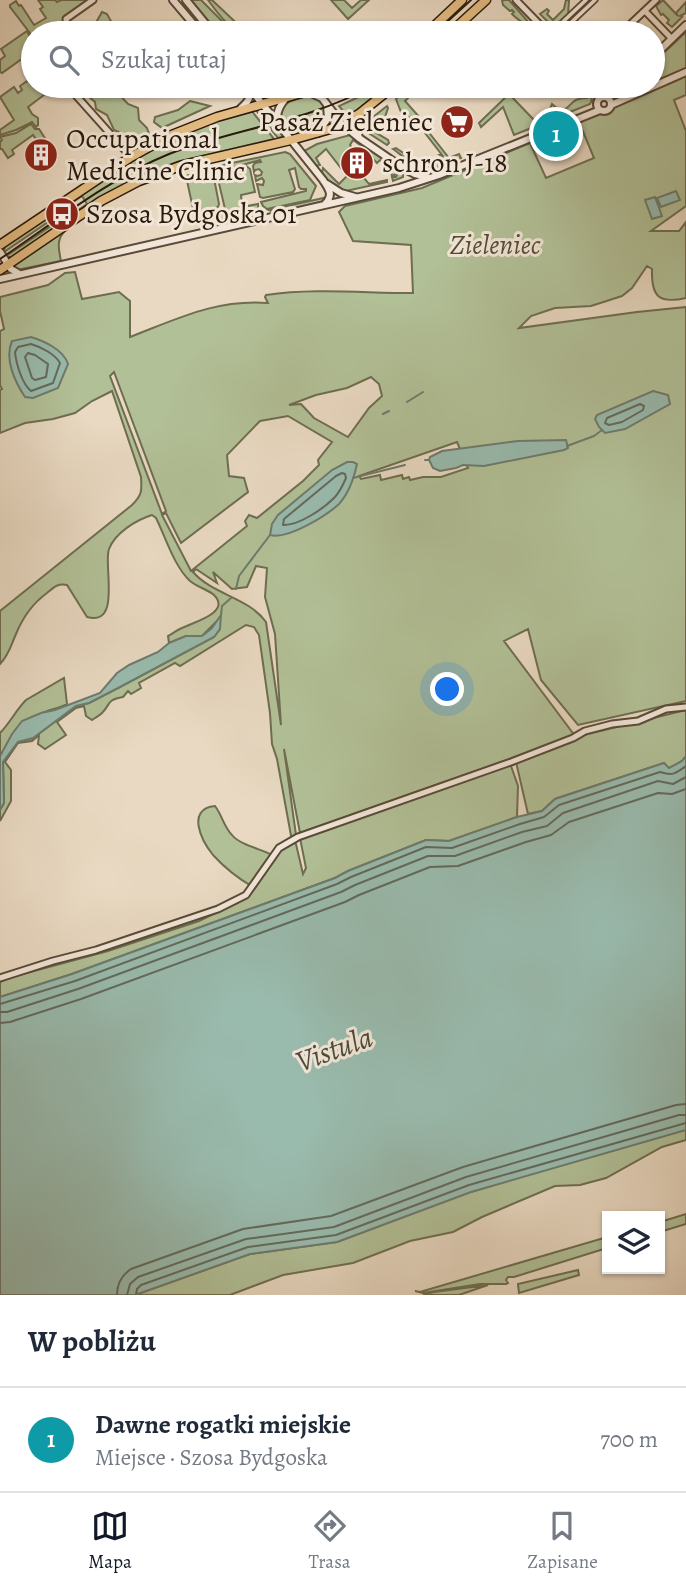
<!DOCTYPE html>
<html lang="pl">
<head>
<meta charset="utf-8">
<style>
	body { margin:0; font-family:Alegreya,serif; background:#f2f2f3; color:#1f2937 }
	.controls { position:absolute; right:21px; bottom:21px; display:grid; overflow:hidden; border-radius:0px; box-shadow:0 2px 5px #0004 }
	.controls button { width:63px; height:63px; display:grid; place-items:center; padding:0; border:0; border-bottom:2px solid #e0e1e3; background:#fff; color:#1f2937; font:35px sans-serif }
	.you { position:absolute; left:448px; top:690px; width:24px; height:24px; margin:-18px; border:5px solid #fff; border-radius:50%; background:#1a73e8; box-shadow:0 0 0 10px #1a73e833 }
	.badge { display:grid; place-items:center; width:46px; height:46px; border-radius:50%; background:#111827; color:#fff; font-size:23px; font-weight:700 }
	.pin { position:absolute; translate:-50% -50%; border:4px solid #fff; box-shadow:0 2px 7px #0006 }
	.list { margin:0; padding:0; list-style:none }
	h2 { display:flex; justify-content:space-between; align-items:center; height:91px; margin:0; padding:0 28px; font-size:30px }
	h2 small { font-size:23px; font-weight:400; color:#747a83 }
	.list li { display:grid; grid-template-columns:46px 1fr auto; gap:21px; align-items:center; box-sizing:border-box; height:105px; padding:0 28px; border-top:2px solid #e0e1e3 }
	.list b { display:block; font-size:26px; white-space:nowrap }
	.list p { margin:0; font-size:23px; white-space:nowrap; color:#747a83 }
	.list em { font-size:23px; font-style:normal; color:#747a83 }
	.icon { flex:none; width:38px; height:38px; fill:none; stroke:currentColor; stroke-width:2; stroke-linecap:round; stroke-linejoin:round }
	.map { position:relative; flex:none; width:686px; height:1295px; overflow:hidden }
	.search { position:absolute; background:#fff; box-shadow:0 2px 5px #0004; left:21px; right:21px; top:21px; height:77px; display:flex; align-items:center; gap:18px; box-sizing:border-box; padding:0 24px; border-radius:38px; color:#747a83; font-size:26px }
	.sheet { height:196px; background:#fff }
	nav { display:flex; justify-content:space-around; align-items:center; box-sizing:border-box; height:98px; border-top:2px solid #e0e1e3; background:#fff; font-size:19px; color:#747a83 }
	nav a { display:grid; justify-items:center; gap:4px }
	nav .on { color:#111827 }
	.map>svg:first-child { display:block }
</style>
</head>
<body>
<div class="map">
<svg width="686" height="1295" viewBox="0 0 686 1295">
	<rect width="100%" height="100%" fill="#e9d9c2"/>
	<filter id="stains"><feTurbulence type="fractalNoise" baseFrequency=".00286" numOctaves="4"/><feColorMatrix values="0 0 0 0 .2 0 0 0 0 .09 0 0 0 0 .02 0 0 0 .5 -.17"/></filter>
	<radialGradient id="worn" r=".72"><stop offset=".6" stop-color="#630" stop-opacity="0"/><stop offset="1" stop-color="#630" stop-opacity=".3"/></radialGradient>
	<path fill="#b2c097" stroke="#6e6d51" stroke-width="2" fill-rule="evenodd" d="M38 0H55L57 2 61 0H89L64 23 65 33H33V37L10 7V5L16 1 19 6 21 5 34 25 46 18 40 9 43 7Z
		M191 0H201L234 33H218Z
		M208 0H212L247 33C231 33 217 12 208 0Z
		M331 0H344L352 8 361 0H369L348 19Z
		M502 0H509L538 33H535C529 26 520 22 512 14L514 12 512 10 510 11 503 5Z
		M566 0H569L568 15 554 28 540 14 547 9 549 11 547 14 553 20 564 9Z
		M663 0 678 16 676 13 686 2V13L680 16 682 17 672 27 667 23 669 20 663 14 661 15 656 6Z
		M102 12 107 14 112 23 107 33H90Z
		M27 31 33 42 30 45 33 51 2 73 0 72V60L5 56 1 49Z
		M686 32V69L653 82V63Z
		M686 76V95L674 100 686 131V206L651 231H679L686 222V298C659 304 651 297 652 269L647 266 632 288 622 296 591 306 555 308 531 316 519 328 637 312 686 307V701L578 725 541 680 528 629 504 641 575 736 300 833 284 749 296 835 292 841 296 844 303 874 306 868 300 838 508 765 511 766 518 786 517 817 449 841 426 840 348 871 335 878 72 974 0 997V982L8 978 108 951 199 921 244 899 253 887C239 879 224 867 213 855 201 840 186 809 215 806 222 815 224 827 232 835 240 845 261 849 272 855L292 841 277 759 272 744 270 713 259 635 254 627 246 625 180 666 175 663 139 683 141 688 131 694 128 691 123 697C106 700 111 704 102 713 99 716 96 717 92 720L86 716 84 706 76 708 57 722 66 735 45 749 38 744 39 735 32 741 18 743 5 762 11 770V801L0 821V810L4 803 3 762 18 742 33 738 76 706 89 703 118 688 214 637 220 629V618L202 636H186L169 643 168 636C172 634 177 630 182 628 191 623 232 613 214 595 207 589 197 587 190 581 174 566 166 538 156 518L152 515C136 520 115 533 109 549 103 564 122 627 87 617L67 585C58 583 54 587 47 593 33 603 23 617 16 634 11 645 9 655 0 664V611L132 505C142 495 142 491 141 477L112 391 92 401 75 413 53 419 25 423 0 433V390L2 389 0 385V331L4 329 0 311V297L48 285 65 273 75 272 82 299 119 292 130 301V337C177 319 216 299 268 303L265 297 266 295C315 288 363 293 413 293L411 245 353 241 339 212 345 206 422 188 530 143 546 178 594 158 579 122 599 113H608L614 107ZM114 372 166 511 162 514 110 376ZM371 377 379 384 382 396 369 408 348 437 314 418 301 404 289 405 316 395 347 388ZM288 416 332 442 318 460 319 465 303 481 257 518 249 515 245 521 247 526 191 571 162 515 166 513 181 543 248 492 244 478 229 476 227 455 260 421ZM457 442 468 468 441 477H423L410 480 409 477 403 479 402 475 381 480 380 475 361 479 359 476ZM256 566 267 568 265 597 275 634 281 725 266 622C248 597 213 595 193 572L196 569 217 583 213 572 232 589 247 587Z
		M33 77V86H49L52 89 28 107 32 114 38 118V125L36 127 32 122 16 130 0 135V130L14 120 0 97 14 87 18 93 22 90 20 86Z
		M81 86H117L116 91 128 104 138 108 139 120 147 128 149 134 141 137H130L114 130 107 115 96 109 95 102 82 91Z
		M284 86 296 90 263 99 260 94Z
		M374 86H389L369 103 348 117 339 106 365 94V91Z
		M409 86H420L405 101 421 119 415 122 401 112 396 99Z
		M509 94 534 120V127L514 135 503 107 481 127 479 123Z
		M590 95 592 100 590 104 555 118 550 109 552 104C570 121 566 96 587 98Z
		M308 96C321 98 328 107 324 120 303 146 264 123 286 104 292 99 301 98 308 96Z
		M190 101 210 106 162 128 154 122 155 117 178 110Z
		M387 106 388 108 385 117H381L375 132 388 140 389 143 387 145 367 132 363 125Z
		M261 107 284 136 278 138 255 109Z
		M251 110 274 139 177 162 136 179 62 223 61 222 87 204 82 196 57 213 56 211 150 149 190 129Z
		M31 124 35 129H39L54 152 51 153 46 150 44 151 33 135 12 150 14 154 8 158 2 149H0V142L2 140 0 137 16 133Z
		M427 130 449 158 459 154 461 158 451 162 448 161V163C443 165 437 169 431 169 418 170 403 156 393 149L396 148 414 160 434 168 436 165 434 163 438 157 443 160 444 158 440 155H442L425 133Z
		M350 135 400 170 403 174V177L393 181 392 177H396L398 173 392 176 389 166 380 160 377 163 369 155 370 152 353 140 350 145 352 148 347 154 346 157 369 184 387 180V182L346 191 331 184 322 173 323 168 339 184 347 176 326 149 316 158 320 165 315 166 304 151 317 144Z
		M285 152 290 154 316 186 310 200 267 209 263 206 261 202 306 191V189H301L299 187 295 168 289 170 295 189 293 192 263 198 260 197 257 184 263 185 264 181 262 178 256 181 255 175 257 176 261 175 262 172 259 169 255 170 254 172 253 166 255 163 261 162 260 160 199 177V179L211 176 214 178 219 204 218 207 206 210V212L216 210 222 212 225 209 217 175 245 165 250 169 255 192 241 195 242 206V207L258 204V211L197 225 190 220 195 218 186 176 227 164Z
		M328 197 324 201 276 213 269 210Z
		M51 214 54 218 4 252 5 246Z
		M57 222 59 225 14 257H9L6 256Z
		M63 230 64 232C56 240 59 251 61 261L17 270 13 269V266Z
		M64 678 67 704C60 708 46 710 40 714 29 721 7 745 0 756V733C10 723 16 710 26 700Z
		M686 710V756L682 761 669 769 664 763 555 799 542 811 528 814 516 762 577 739 580 736Z
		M686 1128V1140L662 1147 606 1178 580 1185 555 1186 482 1217 453 1232 410 1241 353 1263 283 1275 230 1295H135L250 1254 337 1242 467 1193Z
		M686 1214V1224L660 1232V1222Z
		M607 1237V1248L514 1277H508L506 1280 508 1283 506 1284H480L423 1293 415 1291 420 1292Z
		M578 1270 579 1275 519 1293 518 1284Z
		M488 1285 459 1295H423L434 1292Z"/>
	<path fill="#99bbae" stroke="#6d7b6d" stroke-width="2" d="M676 191 680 200 661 207 657 198Z
		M655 197 662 216 652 219 645 200Z
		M31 337C44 341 64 350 68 364L58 388 33 398 25 397C15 382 4 359 12 341Z
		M653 391 668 395 670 404 625 429 605 433 599 427 595 419 597 415Z
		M566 440 568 448 564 450 484 466 463 465 456 468 440 471 433 468 429 460 430 457 442 451 518 441Z
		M347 462H353L357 464C354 478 349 493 339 504 326 516 287 540 270 535L272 524 278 515 332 470Z
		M221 615 220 629 214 637 118 688 89 703 76 706 33 738 18 742 3 762 4 803 0 810V756L12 734 22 721 41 713 55 710 100 693 117 673 129 665 158 652 169 643 186 636H202L212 628Z
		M686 756V1130L471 1192 337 1242 250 1254 135 1295H0V997L72 974 335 878 348 871 426 840 449 841 517 817 542 811 555 799 664 763 669 768 682 761Z"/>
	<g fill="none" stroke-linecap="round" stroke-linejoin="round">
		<path stroke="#626a5c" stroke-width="2" d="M31 344C41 347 55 354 60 363L53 383 31 391C22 384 16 363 15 352L18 347Z
			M28 353 35 355 48 364 46 377 35 380 32 378 25 357Z
			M640 404 644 406 643 410 622 422 609 425 605 423 607 418Z
			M342 473 345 474 346 478C343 485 339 493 334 498 323 509 298 526 283 525L284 519 336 476Z
			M0 1004 75 981 337 884 351 877 426 847 452 848 520 824 544 817 559 805 660 772C673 776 675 774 686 766
			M0 1012H7L78 989 341 892 355 885 428 856H455L522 832 547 826 563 813 658 781 673 784 686 777
			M0 1023 10 1022 81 999 345 902 359 895 430 867 458 866 526 842 551 835 569 822 658 793 672 794 686 789
			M117 1295C117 1283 122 1275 131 1269L243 1229 331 1216 463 1167 676 1105 686 1104
			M127 1295 130 1284 138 1277 246 1239 334 1227 466 1177 679 1115H686
			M136 1295 137 1289 141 1285 248 1247 336 1235 469 1185 686 1123"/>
		<path stroke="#6d7b6d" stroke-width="2" d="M407 402 423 392
			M383 414 389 411
			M567 446 594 436 602 430
			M425 460H429
			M353 478 405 465
			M236 589 239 576 270 535
			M221 615 222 606 231 598"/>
		<g stroke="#5a4a39" stroke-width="7">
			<path id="pedestrian" d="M551 33 586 0
				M560 33 595 0"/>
		</g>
		<g stroke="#5a4a39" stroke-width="9">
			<path id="minor" d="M516 0 548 33
				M645 11 672 39
				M68 33 66 19 93 0
				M621 33 656 0
				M73 86 72 91 131 157
				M588 86 599 98
				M0 978 53 961 96 950 218 909 246 895 279 848 298 837 511 762 573 738 585 731 612 724 638 721 666 709 686 707"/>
		</g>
		<g stroke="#5a4a39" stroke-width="10">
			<path id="tertiary" d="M173 0 201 33
				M186 0 213 33
				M653 57 686 25
				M248 86 323 180C329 189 334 195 325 204
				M296 86 322 98 342 124 359 138 403 168 415 174 427 177
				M597 104a7 7 0 1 1 14 0a7 7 0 1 1-14 0Z
				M608 97 617 86
				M611 105 686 72
				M241 108C248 102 252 97 248 88
				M359 114 356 126 359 138
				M278 122C275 113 280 105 286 98
				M318 133 328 118 327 105
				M327 184 341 193 355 197
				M0 252 11 269 18 273
				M0 279 399 188 439 175 600 110"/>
		</g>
		<g stroke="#2a1a0b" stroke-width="11">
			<path id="primary" d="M427 33 462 0
				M450 33 486 0
				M0 245 131 157 169 136 217 117 326 86
				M0 270 101 201 139 181 183 165 291 140 334 128 359 114 394 86"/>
		</g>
		<use href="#pedestrian" stroke="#f1e6d7" stroke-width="3.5"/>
		<use href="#minor" stroke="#f1e6d7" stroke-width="5"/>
		<use href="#tertiary" stroke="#f1e6d7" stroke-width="6"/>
		<use href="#primary" stroke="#e4bc81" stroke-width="8"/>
		<path stroke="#2a1a0b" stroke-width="2" d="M435 33 471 0
			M0 259C52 224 110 178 169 154 236 128 308 122 372 86"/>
	</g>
	<defs>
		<g id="supermarket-disc" transform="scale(1.75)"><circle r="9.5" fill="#8f2418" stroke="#f1e6d7"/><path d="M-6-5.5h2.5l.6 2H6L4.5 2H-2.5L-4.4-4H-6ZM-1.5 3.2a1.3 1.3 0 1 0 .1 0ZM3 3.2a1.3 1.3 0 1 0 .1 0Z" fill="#fff"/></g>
		<g id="building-disc" transform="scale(1.75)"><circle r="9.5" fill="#8f2418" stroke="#f1e6d7"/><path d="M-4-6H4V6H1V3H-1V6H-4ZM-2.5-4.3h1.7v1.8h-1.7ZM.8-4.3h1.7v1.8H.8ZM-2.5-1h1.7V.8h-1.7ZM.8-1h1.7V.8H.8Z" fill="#fff"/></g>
		<g id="bus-disc" transform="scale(1.75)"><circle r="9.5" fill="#8f2418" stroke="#f1e6d7"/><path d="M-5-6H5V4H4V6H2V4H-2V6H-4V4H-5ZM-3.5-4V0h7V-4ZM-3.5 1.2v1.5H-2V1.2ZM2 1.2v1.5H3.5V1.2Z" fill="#fff"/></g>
	</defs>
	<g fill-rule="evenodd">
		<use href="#supermarket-disc" x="457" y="122"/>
		<use href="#building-disc" x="41" y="155"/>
		<use href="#building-disc" x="357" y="163"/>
		<use href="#bus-disc" x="62" y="214"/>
	</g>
	<g text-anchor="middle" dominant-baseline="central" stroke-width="6" stroke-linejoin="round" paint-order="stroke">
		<g font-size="28" fill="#2a1a0b" stroke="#f1e6d7" text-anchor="start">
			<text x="433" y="122" text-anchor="end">Pasaż Zieleniec</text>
			<text x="66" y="139">Occupational<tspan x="66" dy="32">Medicine Clinic</tspan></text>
			<text x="382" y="163">schron J-18</text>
			<text x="86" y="214">Szosa Bydgoska 01</text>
		</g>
		<g font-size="28" font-style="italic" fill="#534c35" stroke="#f1e6d7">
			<text x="495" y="245">Zieleniec</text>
		</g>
		<g font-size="30" font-style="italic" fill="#4b4a3c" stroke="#f1e6d7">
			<text transform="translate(334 1049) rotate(-20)">Vistula</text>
		</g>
	</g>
	<rect width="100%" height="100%" filter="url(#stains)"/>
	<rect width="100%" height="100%" fill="url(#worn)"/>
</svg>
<div class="controls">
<button><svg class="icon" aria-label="layers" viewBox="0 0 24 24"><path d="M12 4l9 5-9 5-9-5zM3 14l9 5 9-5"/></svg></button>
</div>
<div class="you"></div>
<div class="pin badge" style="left:556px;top:134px;background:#0f9aa8">1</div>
<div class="search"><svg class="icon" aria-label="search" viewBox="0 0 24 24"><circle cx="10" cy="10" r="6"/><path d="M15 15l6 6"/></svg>Szukaj tutaj</div>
</div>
<section class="sheet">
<h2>W pobliżu<small></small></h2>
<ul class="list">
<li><span class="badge" style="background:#0f9aa8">1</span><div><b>Dawne rogatki miejskie</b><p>Miejsce · Szosa Bydgoska</p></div><em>700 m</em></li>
</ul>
</section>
<nav>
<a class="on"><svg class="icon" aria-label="map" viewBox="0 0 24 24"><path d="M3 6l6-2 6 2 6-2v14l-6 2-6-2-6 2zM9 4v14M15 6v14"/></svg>Mapa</a>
<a><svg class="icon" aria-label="directions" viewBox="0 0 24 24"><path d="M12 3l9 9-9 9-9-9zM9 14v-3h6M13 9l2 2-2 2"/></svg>Trasa</a>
<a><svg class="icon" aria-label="saved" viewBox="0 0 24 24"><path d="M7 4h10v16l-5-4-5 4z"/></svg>Zapisane</a>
</nav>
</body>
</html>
